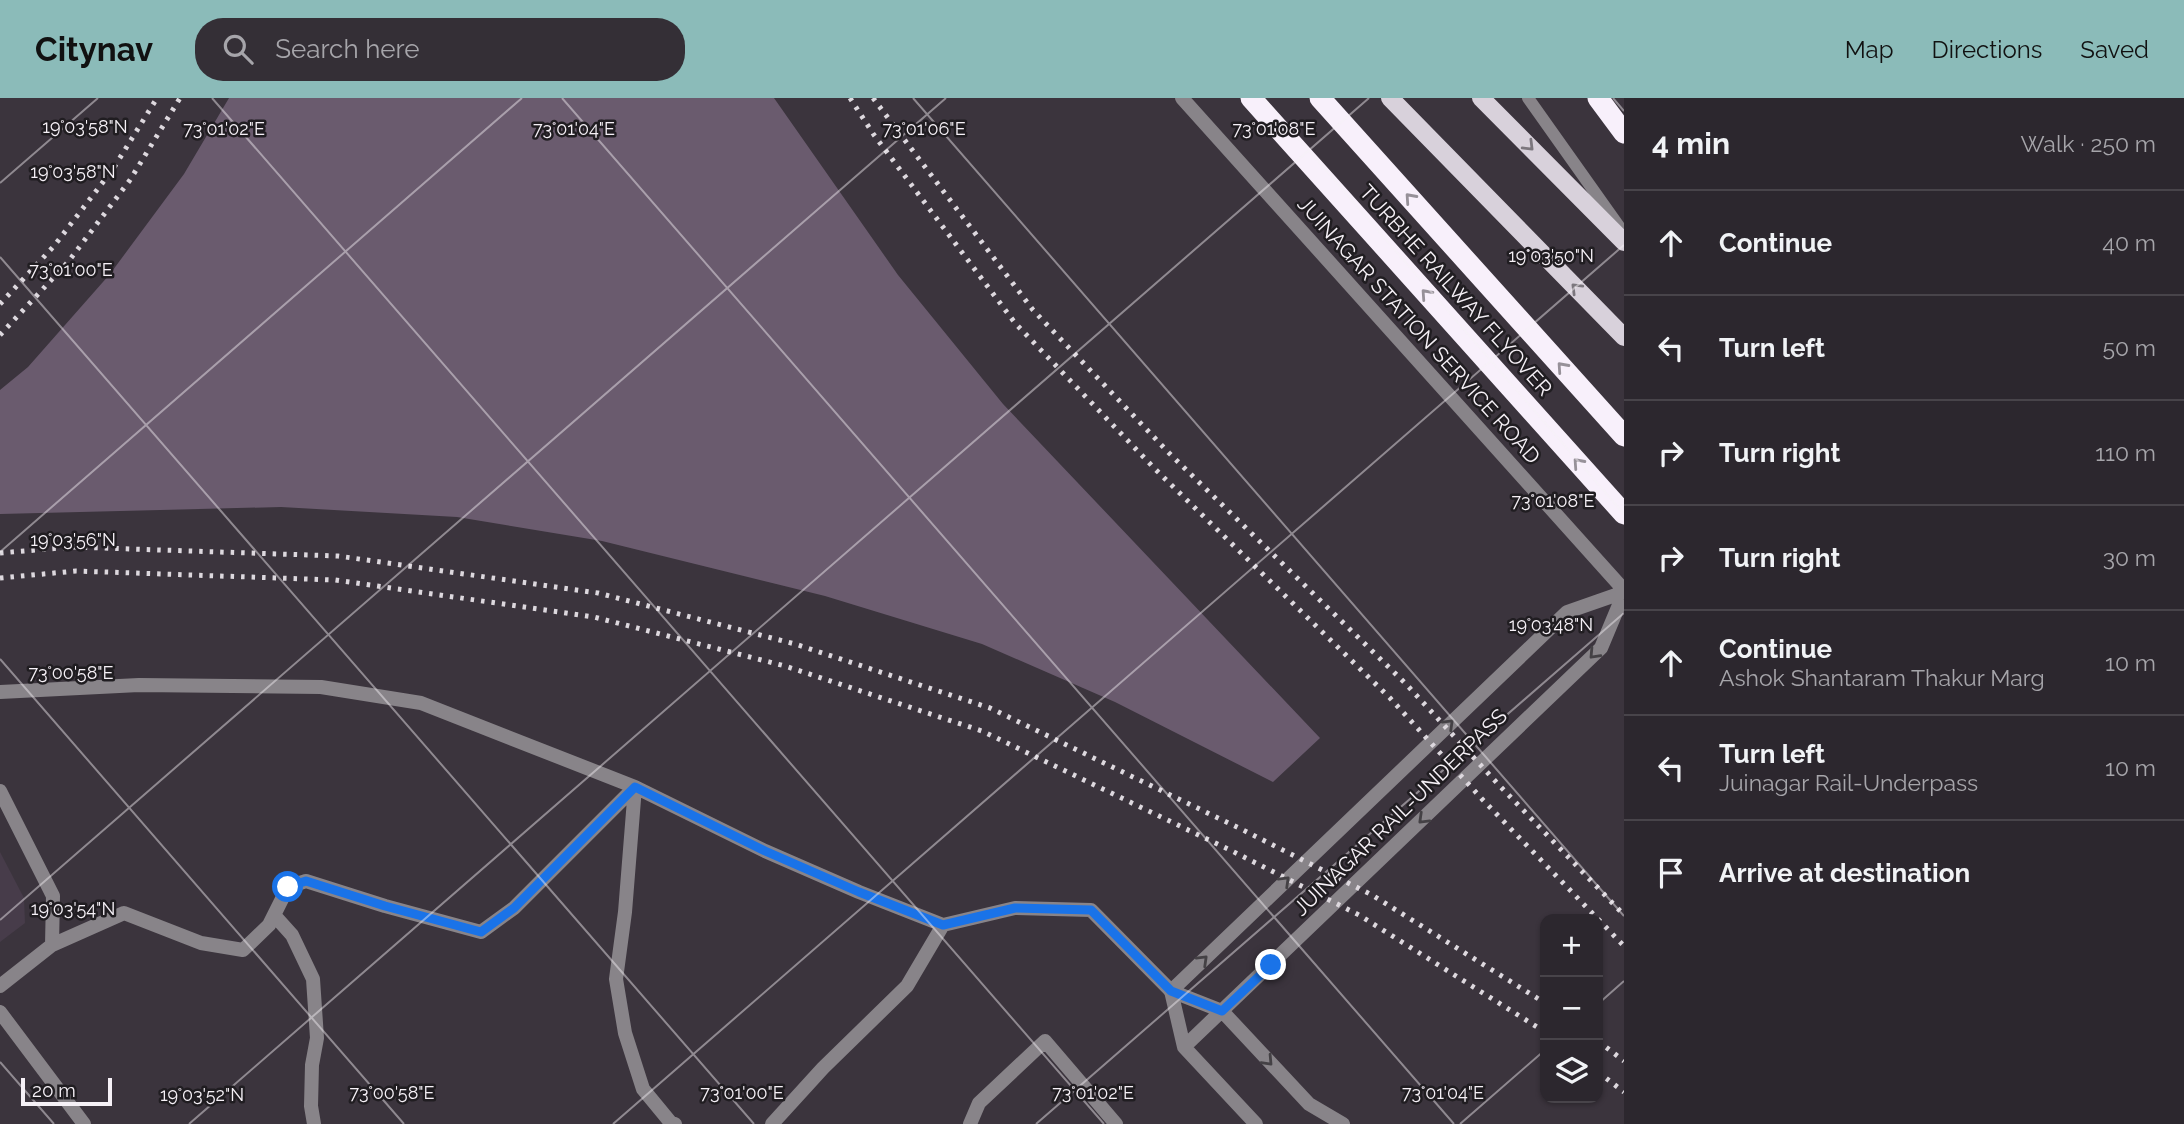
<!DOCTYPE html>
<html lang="en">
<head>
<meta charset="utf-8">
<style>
	body { margin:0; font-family:Raleway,sans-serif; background:#342f36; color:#f1f3f6 }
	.controls { position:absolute; right:21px; bottom:21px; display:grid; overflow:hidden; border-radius:14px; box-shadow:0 2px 5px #0004 }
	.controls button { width:63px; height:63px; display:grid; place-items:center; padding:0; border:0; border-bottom:2px solid #48444a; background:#2c272e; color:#f1f3f6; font:35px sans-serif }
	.scale { position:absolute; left:21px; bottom:18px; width:91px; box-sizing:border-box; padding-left:7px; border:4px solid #f6f1f7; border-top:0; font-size:19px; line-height:24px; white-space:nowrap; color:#f6f1f7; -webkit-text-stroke:5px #201d21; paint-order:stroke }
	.stop { position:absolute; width:21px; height:21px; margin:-16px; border:5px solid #1a73e8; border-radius:50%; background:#fff }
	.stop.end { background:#1a73e8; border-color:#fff; box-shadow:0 2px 7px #0008 }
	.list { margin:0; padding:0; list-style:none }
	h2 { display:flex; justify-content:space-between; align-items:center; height:91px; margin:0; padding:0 28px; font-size:30px }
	h2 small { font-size:23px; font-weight:400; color:#a6a5aa }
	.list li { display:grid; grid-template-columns:46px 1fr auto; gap:21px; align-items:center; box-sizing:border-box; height:105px; padding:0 28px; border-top:2px solid #48444a }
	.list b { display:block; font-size:26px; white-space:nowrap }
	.list p { margin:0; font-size:23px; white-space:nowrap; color:#a6a5aa }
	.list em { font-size:23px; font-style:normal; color:#a6a5aa }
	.icon { flex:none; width:38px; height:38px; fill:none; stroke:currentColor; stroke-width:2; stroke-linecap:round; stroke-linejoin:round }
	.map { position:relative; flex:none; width:1624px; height:1026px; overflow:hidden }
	header { display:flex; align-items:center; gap:42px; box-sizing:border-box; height:98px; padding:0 35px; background:#8bbbb9; color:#111 }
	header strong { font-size:33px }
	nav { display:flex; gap:38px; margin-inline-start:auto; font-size:24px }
	.search { width:490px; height:63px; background:#342f36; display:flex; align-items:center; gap:18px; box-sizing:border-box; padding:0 24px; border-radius:28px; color:#a6a5aa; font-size:26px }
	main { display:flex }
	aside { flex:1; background:#2c272e }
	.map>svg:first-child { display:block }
</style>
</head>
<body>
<header>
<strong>Citynav</strong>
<div class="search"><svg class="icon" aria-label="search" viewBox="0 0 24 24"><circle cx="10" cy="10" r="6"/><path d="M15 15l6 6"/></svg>Search here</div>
<nav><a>Map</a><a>Directions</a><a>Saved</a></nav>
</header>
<main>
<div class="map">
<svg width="1624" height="1026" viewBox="0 0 1624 1026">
	<rect width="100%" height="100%" fill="#3b343d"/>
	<path fill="#473c4a" d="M0 754 24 800 25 825 0 844Z"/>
	<path fill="#6a5b6e" d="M229 0H774L898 177 1003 306 1320 640 1273 684 1115 604 982 546 825 498 602 443 457 419 281 409 0 416V292L28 269 110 176 184 76Z"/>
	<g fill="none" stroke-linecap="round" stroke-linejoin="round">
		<path stroke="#888489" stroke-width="12" d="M1528 0 1623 134"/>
		<path stroke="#888489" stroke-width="14" d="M0 594 139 587 321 589 421 605 635 689 765 753 859 794 943 827 1015 810 1091 812 1171 893
			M635 689 625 814 616 881 625 935 643 991 671 1025 675 1026
			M0 693 53 798 52 847 0 888
			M274 817 292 837 313 881 317 940 312 967 311 1008 314 1026
			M52 847 124 815 201 845 243 852 269 827 288 789 306 783 385 808 481 834 514 810 635 689
			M0 914 84 1026
			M772 1026 823 970 907 888 943 827
			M970 1026 979 1005 1045 943 1116 1026"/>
		<path stroke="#888489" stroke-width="14" d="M1182 0 1624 492
			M1171 893 1567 514 1624 494
			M1171 893 1222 913 1309 1006 1343 1026
			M1171 893 1184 949 1256 1026
			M1184 949 1601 550 1624 495"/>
		<path stroke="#d8d1db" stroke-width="18" d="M1390 0 1624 239
			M1481 0 1624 144"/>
		<path stroke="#f8f0fb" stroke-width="21" d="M1251 0 1624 416
			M1320 0 1624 338
			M1598 0 1624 35"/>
		<path stroke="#ddd8de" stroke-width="5" stroke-dasharray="3.5 7" stroke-linecap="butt" d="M850 0 874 37 1015 225 1155 371 1390 600 1482 701 1624 848
			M873 0 1033 212 1169 355 1406 586 1498 686 1624 817
			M0 206 54 148 113 71 157 0
			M0 237 68 164 130 82 180 0
			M0 455 72 449 338 458 598 495 795 546 990 610 1243 732 1372 797 1545 905
			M0 480 76 473 335 482 594 519 785 568 982 633 1232 753 1359 817 1545 934
			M1598 943 1624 963
			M1598 974 1624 994"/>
	</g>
	<defs><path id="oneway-chevron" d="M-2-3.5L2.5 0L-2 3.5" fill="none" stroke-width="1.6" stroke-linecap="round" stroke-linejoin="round" transform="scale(1.75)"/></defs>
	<g stroke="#7c777e">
		<use href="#oneway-chevron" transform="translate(1529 48) rotate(45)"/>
		<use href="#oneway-chevron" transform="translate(1576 190) rotate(-135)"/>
	</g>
	<g stroke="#979199">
		<use href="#oneway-chevron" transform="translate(1410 100) rotate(-132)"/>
		<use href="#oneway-chevron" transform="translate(1426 196) rotate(-132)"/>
		<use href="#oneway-chevron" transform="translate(1562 269) rotate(-132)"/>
		<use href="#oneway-chevron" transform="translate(1578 365) rotate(-132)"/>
	</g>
	<g stroke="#444145">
		<use href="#oneway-chevron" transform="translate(1594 556) rotate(133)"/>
		<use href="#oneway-chevron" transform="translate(1449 626) rotate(-44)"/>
		<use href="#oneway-chevron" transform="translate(1423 721) rotate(136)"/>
		<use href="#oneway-chevron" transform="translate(1285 783) rotate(-44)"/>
		<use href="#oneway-chevron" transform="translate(1203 862) rotate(-44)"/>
		<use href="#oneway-chevron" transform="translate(1268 963) rotate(47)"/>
	</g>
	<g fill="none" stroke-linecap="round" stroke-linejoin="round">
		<path stroke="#1a73e8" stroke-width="9" d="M288 789 306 783 385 808 481 834 514 810 635 689 765 753 859 794 943 827 1015 810 1091 812 1171 893 1222 913 1271 867"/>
	</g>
	<path fill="none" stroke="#f6f1f7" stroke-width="2" stroke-opacity="0.45" d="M212 0 1104 1026M562 0 1454 1026M913 0 1624 818M1263 0 1624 416M1613 0 1624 13M0 85 98 0M0 159 754 1026M0 454 522 0M0 561 404 1026M0 822 946 0M1598 906 1624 883M0 964 54 1026M189 1026 1369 0M613 1026 1624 147M1036 1026 1624 515M1460 1026 1545 952"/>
	<g text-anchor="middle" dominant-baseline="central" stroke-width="5" stroke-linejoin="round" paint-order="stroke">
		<g font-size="21" fill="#f6f1f7" stroke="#201d21">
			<text transform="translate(1456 192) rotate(48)">TURBHE RAILWAY FLYOVER</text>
			<text transform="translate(1419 232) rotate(48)">JUINAGAR STATION SERVICE ROAD</text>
			<text transform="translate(1400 714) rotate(-44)">JUINAGAR RAIL-UNDERPASS</text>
		</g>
	</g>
	<g font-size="18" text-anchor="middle" fill="#f6f1f7" stroke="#201d21" stroke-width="5" stroke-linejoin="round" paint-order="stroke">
		<text x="85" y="35">19°03'58"N</text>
		<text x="224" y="37">73°01'02"E</text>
		<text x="574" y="37">73°01'04"E</text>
		<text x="924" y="37">73°01'06"E</text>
		<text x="1274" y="37">73°01'08"E</text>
		<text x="73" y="80">19°03'58"N</text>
		<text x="1551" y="164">19°03'50"N</text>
		<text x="71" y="178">73°01'00"E</text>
		<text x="1553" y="409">73°01'08"E</text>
		<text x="73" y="448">19°03'56"N</text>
		<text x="1551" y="533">19°03'48"N</text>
		<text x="71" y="581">73°00'58"E</text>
		<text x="73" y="817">19°03'54"N</text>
		<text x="392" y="1001">73°00'58"E</text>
		<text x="742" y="1001">73°01'00"E</text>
		<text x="1093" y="1001">73°01'02"E</text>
		<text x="1443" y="1001">73°01'04"E</text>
		<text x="202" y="1003">19°03'52"N</text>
	</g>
</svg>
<div class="controls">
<button>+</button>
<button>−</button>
<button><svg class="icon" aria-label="layers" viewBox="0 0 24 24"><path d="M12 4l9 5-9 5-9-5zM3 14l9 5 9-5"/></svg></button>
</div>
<div class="scale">20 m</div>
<div class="stop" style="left:288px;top:789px"></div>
<div class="stop end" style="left:1271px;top:867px"></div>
</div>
<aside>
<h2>4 min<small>Walk · 250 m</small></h2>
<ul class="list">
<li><svg class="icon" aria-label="ahead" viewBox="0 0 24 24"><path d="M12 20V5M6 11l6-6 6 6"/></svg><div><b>Continue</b></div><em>40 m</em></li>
<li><svg class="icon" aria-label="left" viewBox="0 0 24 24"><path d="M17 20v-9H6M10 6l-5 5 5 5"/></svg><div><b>Turn left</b></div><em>50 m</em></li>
<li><svg class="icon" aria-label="right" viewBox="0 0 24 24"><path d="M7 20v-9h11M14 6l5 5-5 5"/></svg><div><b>Turn right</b></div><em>110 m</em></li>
<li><svg class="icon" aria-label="right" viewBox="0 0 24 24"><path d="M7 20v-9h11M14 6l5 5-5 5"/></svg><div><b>Turn right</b></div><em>30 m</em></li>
<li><svg class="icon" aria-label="ahead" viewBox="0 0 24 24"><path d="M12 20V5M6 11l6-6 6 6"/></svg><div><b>Continue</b><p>Ashok Shantaram Thakur Marg</p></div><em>10 m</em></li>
<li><svg class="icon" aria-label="left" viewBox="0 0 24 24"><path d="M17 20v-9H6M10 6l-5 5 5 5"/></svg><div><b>Turn left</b><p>Juinagar Rail-Underpass</p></div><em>10 m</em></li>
<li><svg class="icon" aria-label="arrive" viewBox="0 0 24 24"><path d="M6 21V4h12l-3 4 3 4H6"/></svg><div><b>Arrive at destination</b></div></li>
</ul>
</aside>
</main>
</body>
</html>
